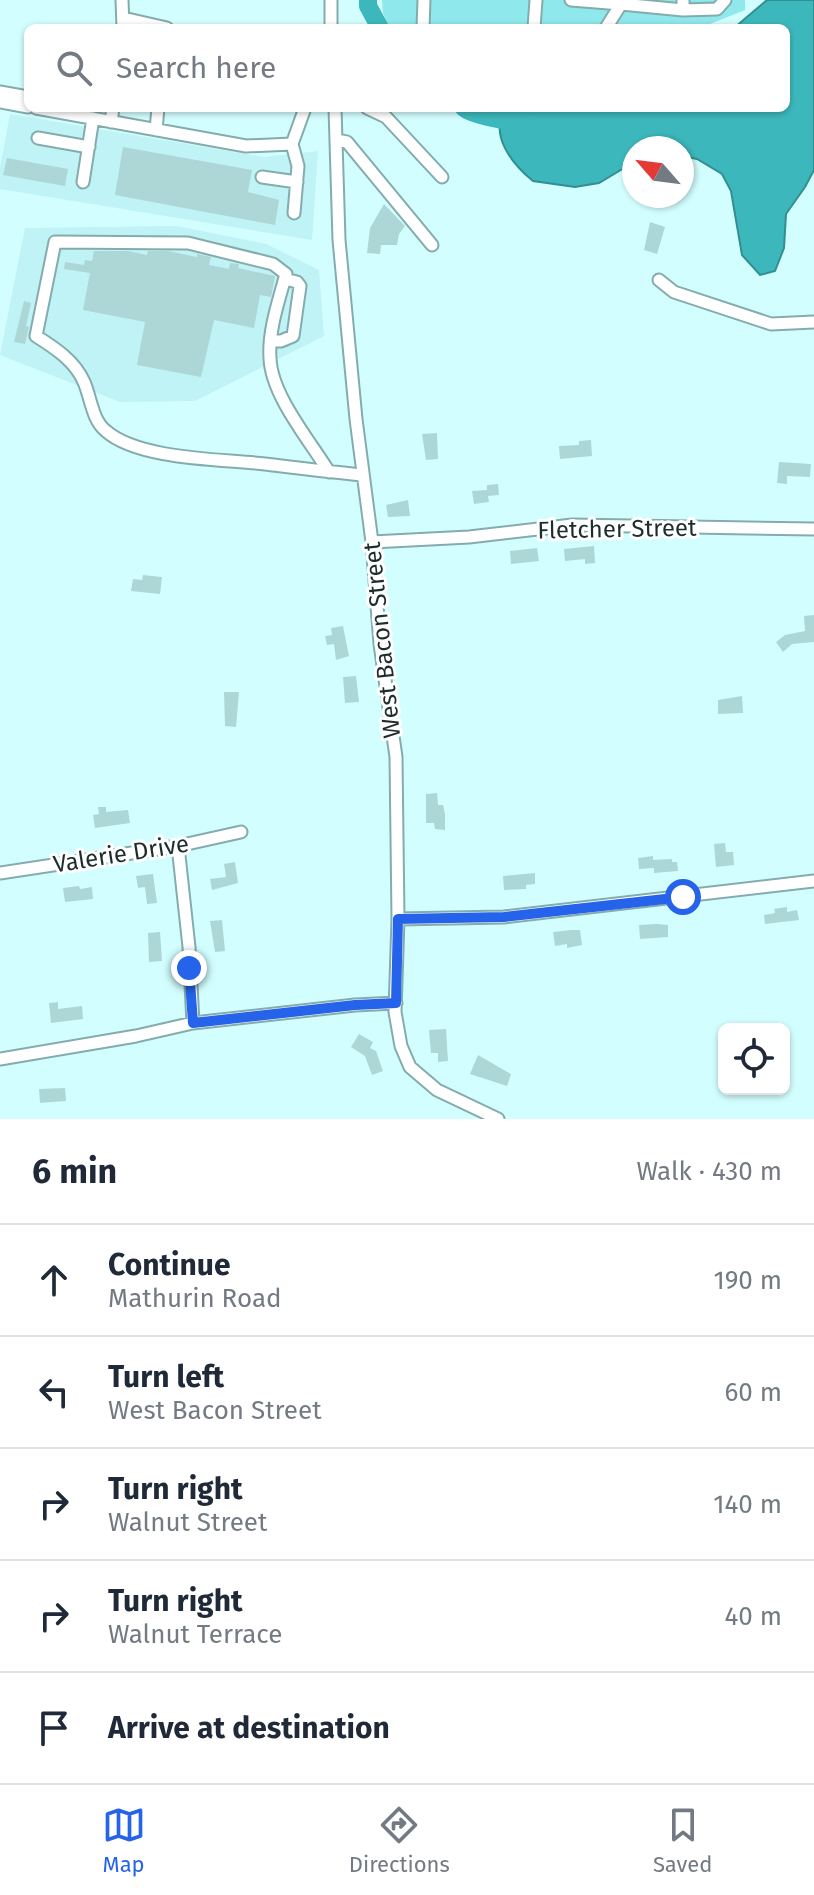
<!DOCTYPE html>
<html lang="en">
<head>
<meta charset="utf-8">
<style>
	body { margin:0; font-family:"Fira Sans",sans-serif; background:#f2f2f3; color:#1f2937 }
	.controls { position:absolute; right:24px; bottom:24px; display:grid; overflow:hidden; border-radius:12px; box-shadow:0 2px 6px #0004 }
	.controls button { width:72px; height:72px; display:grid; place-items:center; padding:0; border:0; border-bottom:2px solid #e0e1e3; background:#fff; color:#1f2937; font:40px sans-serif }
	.compass { position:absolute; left:622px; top:136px; width:72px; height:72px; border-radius:50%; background:#fff; box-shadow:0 2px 6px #0004; rotate:298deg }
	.stop { position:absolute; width:24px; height:24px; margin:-18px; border:6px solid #2563eb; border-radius:50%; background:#fff }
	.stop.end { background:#2563eb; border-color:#fff; box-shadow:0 2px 8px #0008 }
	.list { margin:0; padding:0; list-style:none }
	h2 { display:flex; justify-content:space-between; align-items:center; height:104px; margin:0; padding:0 32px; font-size:34px }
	h2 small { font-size:26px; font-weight:400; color:#747a83 }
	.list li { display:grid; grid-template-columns:52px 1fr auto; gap:24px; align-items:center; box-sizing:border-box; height:112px; padding:0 32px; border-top:2px solid #e0e1e3 }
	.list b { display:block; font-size:30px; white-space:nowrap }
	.list p { margin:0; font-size:26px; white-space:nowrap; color:#747a83 }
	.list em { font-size:26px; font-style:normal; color:#747a83 }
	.icon { flex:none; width:44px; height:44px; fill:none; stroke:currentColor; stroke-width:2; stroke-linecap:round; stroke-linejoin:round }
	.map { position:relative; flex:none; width:814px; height:1119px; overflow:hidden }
	.search { position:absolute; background:#fff; box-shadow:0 2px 6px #0004; left:24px; right:24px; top:24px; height:88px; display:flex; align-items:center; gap:20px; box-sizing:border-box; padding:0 28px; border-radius:12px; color:#747a83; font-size:30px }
	.sheet { height:664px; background:#fff }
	nav { display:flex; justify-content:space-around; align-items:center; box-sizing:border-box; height:112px; border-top:2px solid #e0e1e3; background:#fff; font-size:22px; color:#747a83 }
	nav a { display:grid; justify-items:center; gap:4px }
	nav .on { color:#2563eb }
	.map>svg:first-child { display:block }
</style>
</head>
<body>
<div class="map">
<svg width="814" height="1119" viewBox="0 0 814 1119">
	<rect width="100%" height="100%" fill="#d3feff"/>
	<path fill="#bff3f5" d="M10 114 264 157 318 151 312 240 0 189V168Z
		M177 226 266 244 319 270 324 336 195 401 120 402 0 355 25 228Z"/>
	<path fill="#8fe8eb" d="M382 0H745V10L700 28H389L383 13Z"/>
	<path fill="#3cb8bc" stroke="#338e91" stroke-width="2" d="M767 0H814V170L805 187 786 214 784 248 775 271 760 275 742 255 731 191 722 174 697 159 682 156V148H634V162L599 183 575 187 533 181C512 164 488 134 506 108H786V28H734Z"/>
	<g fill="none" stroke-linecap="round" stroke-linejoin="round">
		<path stroke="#3cb8bc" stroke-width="18" d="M368 0V6L380 28
			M464 108C476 117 505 119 522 125"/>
	</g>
	<path fill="#add6d7" d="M123 147 252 170 248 192 279 200 275 225 115 195Z
		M7 158 68 169 65 186 3 175Z
		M384 204 405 226 399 234 397 245H381L380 254 367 253 370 228Z
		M650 222 665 227 657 254 644 250Z
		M94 251H128L147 255 148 251H168L197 257V254L211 257 209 265 229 269 230 263 239 264 238 268 275 276 271 297 260 295 254 328 214 320 201 377 137 365 145 322 83 310 90 273 64 269 65 262 84 265 85 260 92 261Z
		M24 301 31 303 26 326 29 327 25 344 14 342Z
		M437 433 438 459 426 460 422 434Z
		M591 440 592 456 560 459 559 446 579 445V441Z
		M779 462 811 464 810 477 787 476V484L777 483Z
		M498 484 499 495 488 496 489 502 474 504 472 491 487 490V485Z
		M408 500 410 516 388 517 386 505Z
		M594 546 595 563 585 564V559L565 561 564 549Z
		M537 548 539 561 511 564 510 551Z
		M143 575 162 577 160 594 131 591 133 579 142 580Z
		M814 615V642L792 644 783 652 776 642 785 635 805 631 804 616Z
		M343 626 349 656 336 660 334 644 327 645 325 636 332 635 331 628Z
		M356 676 359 702 345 703 343 677Z
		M224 692H239L236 727 225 726Z
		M742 696 743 713 718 714V700Z
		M437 793 438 805H443L445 814V830L435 829 434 823H426V794Z
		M98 807H106V812L128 810 130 823 95 828 93 815 99 814Z
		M725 843 726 852H733L734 865 716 867 714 844Z
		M653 856V860L672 859V862H677L678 871 654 873V868L639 869 638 858Z
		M235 862 238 883 212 890 210 879 226 877 224 864Z
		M535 873V884L526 885V889L504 890 503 876Z
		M153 874 157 903 147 904 145 887 138 888 136 876Z
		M79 886 80 889 92 887 93 899 65 902 63 888Z
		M787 907V912L797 910 799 920 765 924 764 915 775 913 774 909Z
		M222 920 225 951 215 952 210 921Z
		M657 924 668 925V937L640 939 639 925Z
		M571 930H580L582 945 567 948V944L555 946 553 932Z
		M160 932 162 961 149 962 148 933Z
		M58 1002V1009L82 1006 83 1019 51 1023 49 1003Z
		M446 1029 448 1061 438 1062V1053H431L429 1030Z
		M359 1034 373 1042 370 1048 376 1051 383 1071 372 1075 365 1056 351 1047Z
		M478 1055 511 1074 507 1086 470 1074Z
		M65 1088 66 1101 40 1103 39 1089Z"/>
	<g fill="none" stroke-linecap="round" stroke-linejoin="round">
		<g stroke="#84acad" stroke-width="15">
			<path id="minor" d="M122 0 123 28
				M331 0V28
				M571 0 621 4
				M683 10 717 9 725 0
				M123 18 167 28
				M423 28 424 0
				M534 28 536 0
				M606 28 621 4 683 10V0
				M0 92 28 97
				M0 102 28 107
				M36 108 246 146 292 144 305 108
				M335 108 339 240 356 419 372 542 380 644 396 757 398 919 395 1012 401 1046 410 1067 437 1090 498 1119
				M367 108 386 117 442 177
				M111 122 113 108
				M156 130 158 108
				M38 138 89 147
				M337 140 347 142 432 245
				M292 144 298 166 294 213
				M262 177 297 182
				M83 182 93 118
				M659 280 674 292 771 324 814 322
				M272 341H281L293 336 300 286 297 282 285 279
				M329 472C310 441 271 395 270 358 268 331 279 300 286 274L273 264 188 243 55 242 36 336C55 348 75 361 84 382 91 398 92 420 106 431 139 460 223 459 265 464 298 468 330 472 362 475
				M372 542 469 537 572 525 814 529
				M178 846 189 947 193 1023
				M0 873 178 846 241 832
				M398 919 504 917 814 881
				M0 1059 136 1036 193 1023 355 1005 396 1003"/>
		</g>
		<use href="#minor" stroke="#fff" stroke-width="11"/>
	</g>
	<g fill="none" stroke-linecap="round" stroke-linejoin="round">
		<path stroke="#2563eb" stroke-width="10" d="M189 968 193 1023 355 1005 396 1003 398 919 504 917 683 897"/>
	</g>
	<g text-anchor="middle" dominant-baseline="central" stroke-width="6" stroke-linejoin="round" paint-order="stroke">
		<g font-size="24" fill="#1d2d2d" stroke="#fff">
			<text transform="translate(617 529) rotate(-1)">Fletcher Street</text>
			<text transform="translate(382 640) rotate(-96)">West Bacon Street</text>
			<text transform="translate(121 854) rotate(-9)">Valerie Drive</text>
		</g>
	</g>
</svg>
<div class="controls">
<button><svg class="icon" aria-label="locate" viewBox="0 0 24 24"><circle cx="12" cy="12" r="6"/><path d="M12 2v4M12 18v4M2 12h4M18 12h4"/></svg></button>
</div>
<svg class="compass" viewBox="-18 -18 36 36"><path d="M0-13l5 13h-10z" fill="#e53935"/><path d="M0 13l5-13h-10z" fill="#747a83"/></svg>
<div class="stop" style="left:683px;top:897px"></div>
<div class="stop end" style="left:189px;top:968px"></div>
<div class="search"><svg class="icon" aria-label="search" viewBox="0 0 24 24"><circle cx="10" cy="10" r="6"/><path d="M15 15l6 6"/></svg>Search here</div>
</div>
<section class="sheet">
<h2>6 min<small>Walk · 430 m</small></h2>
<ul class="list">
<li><svg class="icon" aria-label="ahead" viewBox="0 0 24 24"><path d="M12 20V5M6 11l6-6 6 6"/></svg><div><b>Continue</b><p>Mathurin Road</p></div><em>190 m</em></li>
<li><svg class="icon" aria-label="left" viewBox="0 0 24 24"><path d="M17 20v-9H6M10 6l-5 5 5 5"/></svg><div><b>Turn left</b><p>West Bacon Street</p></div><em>60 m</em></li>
<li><svg class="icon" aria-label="right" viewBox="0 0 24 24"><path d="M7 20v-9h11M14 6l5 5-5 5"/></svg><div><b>Turn right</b><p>Walnut Street</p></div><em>140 m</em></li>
<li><svg class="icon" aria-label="right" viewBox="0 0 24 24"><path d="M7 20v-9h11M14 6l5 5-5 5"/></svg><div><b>Turn right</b><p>Walnut Terrace</p></div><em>40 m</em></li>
<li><svg class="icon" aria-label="arrive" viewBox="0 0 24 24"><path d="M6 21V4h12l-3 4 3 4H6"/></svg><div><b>Arrive at destination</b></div></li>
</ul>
</section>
<nav>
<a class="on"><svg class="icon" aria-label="map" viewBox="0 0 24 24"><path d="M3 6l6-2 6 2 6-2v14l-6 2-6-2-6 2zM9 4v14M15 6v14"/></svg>Map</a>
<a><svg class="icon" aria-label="directions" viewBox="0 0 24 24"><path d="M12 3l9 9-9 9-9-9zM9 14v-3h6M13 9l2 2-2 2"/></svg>Directions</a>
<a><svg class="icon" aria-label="saved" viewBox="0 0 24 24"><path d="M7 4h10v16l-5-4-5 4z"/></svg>Saved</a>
</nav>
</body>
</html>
